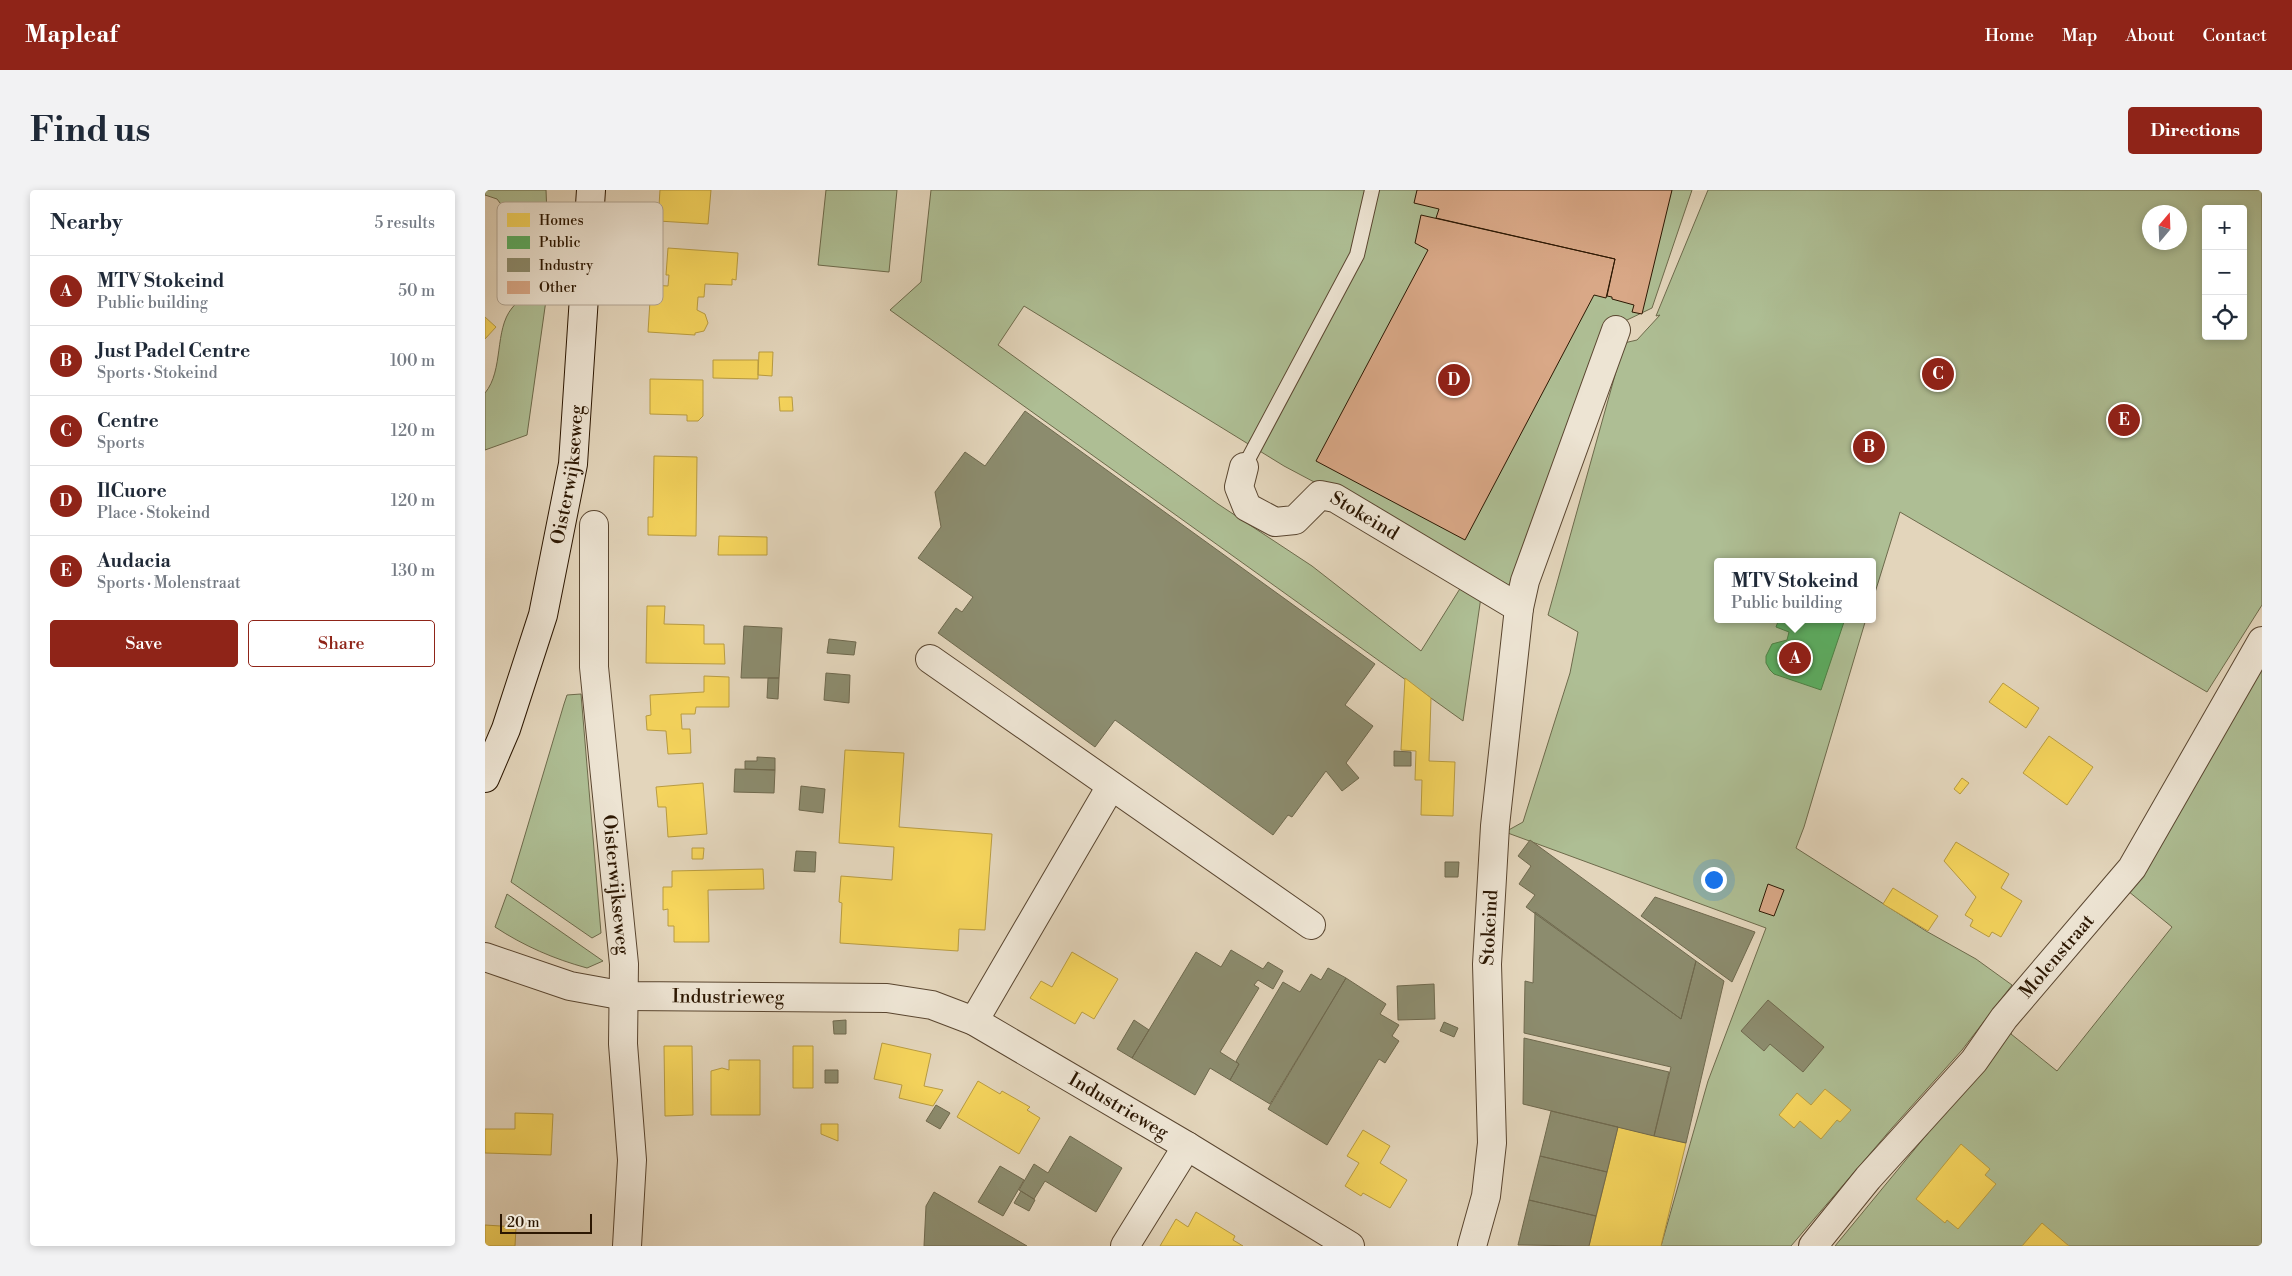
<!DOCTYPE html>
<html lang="en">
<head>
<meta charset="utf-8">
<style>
	body { margin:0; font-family:"Libre Bodoni",serif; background:#f2f2f3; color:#1f2937 }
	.controls { position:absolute; right:15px; top:15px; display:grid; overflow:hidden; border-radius:5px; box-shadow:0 2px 8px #0003 }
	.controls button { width:45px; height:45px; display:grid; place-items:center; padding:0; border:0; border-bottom:1px solid #e0e1e3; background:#fff; color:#1f2937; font:25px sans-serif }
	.compass { position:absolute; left:1657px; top:15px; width:45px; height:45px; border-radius:50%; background:#fff; box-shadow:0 2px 8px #0003; rotate:19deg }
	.scale { position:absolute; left:15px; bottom:12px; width:92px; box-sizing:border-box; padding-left:5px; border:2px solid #2c1702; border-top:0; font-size:14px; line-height:18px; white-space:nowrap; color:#2c1702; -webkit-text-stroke:4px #ede4d3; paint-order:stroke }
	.you { position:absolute; left:1228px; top:689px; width:18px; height:18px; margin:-12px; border:4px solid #fff; border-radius:50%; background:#1a73e8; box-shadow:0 0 0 8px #1a73e833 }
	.badge { display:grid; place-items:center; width:32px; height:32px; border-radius:50%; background:#8f2418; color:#fff; font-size:16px; font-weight:700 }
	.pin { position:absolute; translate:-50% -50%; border:2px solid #fff; box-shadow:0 1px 5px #0006 }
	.popup { position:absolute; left:1229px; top:368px; width:162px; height:65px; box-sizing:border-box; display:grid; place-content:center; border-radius:5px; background:#fff; filter:drop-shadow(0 1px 4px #0005); font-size:16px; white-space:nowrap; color:#747a83 }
	.popup b { font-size:19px; color:#1f2937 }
	.popup::after { content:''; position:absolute; left:50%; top:100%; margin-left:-10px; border:10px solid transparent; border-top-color:#fff }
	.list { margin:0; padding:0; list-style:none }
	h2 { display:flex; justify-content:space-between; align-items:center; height:65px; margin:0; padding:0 20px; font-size:21px }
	h2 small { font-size:16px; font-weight:400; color:#747a83 }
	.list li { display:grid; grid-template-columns:32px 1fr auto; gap:15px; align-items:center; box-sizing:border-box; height:70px; padding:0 20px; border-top:1px solid #e0e1e3 }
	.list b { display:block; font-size:19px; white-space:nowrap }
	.list p { margin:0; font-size:16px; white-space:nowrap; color:#747a83 }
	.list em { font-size:16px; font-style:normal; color:#747a83 }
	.actions { display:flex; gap:10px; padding:15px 20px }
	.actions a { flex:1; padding:11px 0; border:1px solid #8f2418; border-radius:5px; text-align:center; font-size:18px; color:#8f2418 }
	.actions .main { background:#8f2418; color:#fff }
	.icon { flex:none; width:28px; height:28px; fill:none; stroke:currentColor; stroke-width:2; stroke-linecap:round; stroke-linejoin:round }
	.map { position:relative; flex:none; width:1777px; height:1056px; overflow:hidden; border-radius:5px }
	header { display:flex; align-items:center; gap:30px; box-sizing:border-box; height:70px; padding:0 25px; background:#8f2418; color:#fff }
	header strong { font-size:24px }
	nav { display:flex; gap:28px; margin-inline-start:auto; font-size:18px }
	.intro { display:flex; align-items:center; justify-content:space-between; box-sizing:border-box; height:120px; padding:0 30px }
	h1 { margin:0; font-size:35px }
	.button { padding:12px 22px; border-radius:5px; background:#8f2418; color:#fff; font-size:18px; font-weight:700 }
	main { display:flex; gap:30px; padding:0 30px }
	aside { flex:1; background:#fff; border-radius:5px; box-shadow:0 2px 8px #0003 }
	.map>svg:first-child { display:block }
</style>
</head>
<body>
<header>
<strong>Mapleaf</strong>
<nav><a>Home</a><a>Map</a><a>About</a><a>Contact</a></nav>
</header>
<div class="intro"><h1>Find us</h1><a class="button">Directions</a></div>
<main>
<aside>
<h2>Nearby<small>5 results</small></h2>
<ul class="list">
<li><span class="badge">A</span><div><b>MTV Stokeind</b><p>Public building</p></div><em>50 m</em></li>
<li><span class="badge">B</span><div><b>Just Padel Centre</b><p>Sports · Stokeind</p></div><em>100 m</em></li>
<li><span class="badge">C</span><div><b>Centre</b><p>Sports</p></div><em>120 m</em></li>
<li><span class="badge">D</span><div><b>IlCuore</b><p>Place · Stokeind</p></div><em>120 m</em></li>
<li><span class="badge">E</span><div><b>Audacia</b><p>Sports · Molenstraat</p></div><em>130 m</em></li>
</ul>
<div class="actions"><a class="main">Save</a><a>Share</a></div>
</aside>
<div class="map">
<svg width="1777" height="1056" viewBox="0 0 1777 1056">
	<rect width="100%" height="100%" fill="#e3d5bb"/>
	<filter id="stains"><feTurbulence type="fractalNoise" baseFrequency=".004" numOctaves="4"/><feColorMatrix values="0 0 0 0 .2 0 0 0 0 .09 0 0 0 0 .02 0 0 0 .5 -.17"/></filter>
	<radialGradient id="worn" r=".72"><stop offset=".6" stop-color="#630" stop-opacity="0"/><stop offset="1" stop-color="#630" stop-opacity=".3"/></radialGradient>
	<path fill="#aebe94" stroke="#6d6a4b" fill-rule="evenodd" d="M0 0H61L63 51 40 46 12 9 0 5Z
		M341 0H412L404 82 333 75Z
		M446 0H1207L1167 118 1117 142 1027 397 799 276 539 116 513 155 733 314 827 376 936 461 976 397 996 407 978 531 405 120 436 92Z
		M1223 0H1777V415L1722 502 1415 322 1388 409V372H1232V429H1381L1319 637 1311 658 1441 741 1491 769 1527 795 1477 860 1407 938 1306 1056H1176L1223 891 1281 738 1020 642 1038 632 1085 483 1093 442 1063 425 1139 153 1152 150 1175 125 1171 126ZM1721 19H1758V146H1721ZM1664 22H1694V52H1664Z
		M62 87V103L42 245 0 260V203C19 180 9 140 27 118 36 107 51 97 62 87Z
		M1777 475V1056H1350L1527 841 1526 844 1572 881 1687 737 1643 701Z
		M96 504 116 743 107 748 26 692 79 514 82 505Z
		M22 704 118 771 102 778C69 769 39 756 10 737Z"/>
	<path fill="#f6d55c" stroke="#b99c41" d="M175 0H226L223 34 173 31Z
		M183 58 253 63 251 90 247 89V95L220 94 219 107H213L212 120 220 124 223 133 219 141 210 143V145L163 142 166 95 183 96 184 85H181Z
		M0 127 11 137 0 149Z
		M274 162H288L287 186 273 185Z
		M228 170H273V189L228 188Z
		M165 189 218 190V226L213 231H202V225L165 224Z
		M294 207H307L308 221H295Z
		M169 266 212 267 211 346 163 345V327H168Z
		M234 346 282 347V365H233Z
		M162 416H180L179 434 219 435V454H239L240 474 161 473Z
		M219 486 244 487V517H211L210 524H196L197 539H205L206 563 183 564 181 541 162 540 161 526 166 525 165 505 219 502Z
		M920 488 946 508 944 571 970 572 968 626 936 625 937 590H930L931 561 916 560Z
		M1518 493 1554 518 1541 538 1504 512Z
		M1564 546 1608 577 1582 615 1538 583Z
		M360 560 419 563 414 637 507 644 500 740 474 739 473 761 355 753 357 713 354 712 356 686 407 690 409 657 354 653Z
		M1477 588 1484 593 1475 604 1469 599Z
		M218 593 222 644 183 647 181 617H173L171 597Z
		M1471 652 1524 684 1516 698 1537 711 1516 747 1507 742 1504 747 1485 736 1488 730 1480 725 1491 707 1459 671Z
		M207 658H219L218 669H207Z
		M278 679 279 699 223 700 224 752H189V736H183V719L178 720V697H187V681Z
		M1408 698 1453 726 1443 741 1398 714Z
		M587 762 633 789 609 829 597 822 590 834 545 808 556 791 567 797Z
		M397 853 446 864 439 896 458 900 448 916 414 908 417 895 389 889Z
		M179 856H207L208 925 180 926Z
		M308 856H328V898H308Z
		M244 870H275V925H226V881L237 878 244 880Z
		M493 891 515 904 517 901 545 917 542 920 555 928 534 964 472 927Z
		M1340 899 1366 920 1355 932 1352 930 1336 949 1315 931 1309 938 1294 925 1312 903 1326 915Z
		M30 923 68 924 66 965 0 963V939H30Z
		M336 934H353V951L336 944Z
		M1133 937 1201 953 1176 1056H1104Z
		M878 940 905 956 895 973 922 990 905 1018 878 1003 876 1006 860 996 874 973 862 966Z
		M1476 954 1505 979 1500 985 1511 994 1473 1039 1462 1030 1460 1033 1431 1009Z
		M711 1022 750 1046 748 1050 758 1056H675L691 1029 703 1037Z
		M1557 1033 1584 1056H1537Z
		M0 1035 31 1037 30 1056H0Z"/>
	<path fill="#5aae61" stroke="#4c8144" d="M1294 429H1360L1336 500 1289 484 1285 480 1281 473V466L1287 454 1302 450 1304 442 1291 437Z"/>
	<path fill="#8c8c6e" stroke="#6f694e" d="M540 221 890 474 860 515 888 536 861 573 874 588 857 601 841 581 807 627 803 625 788 645 630 530 610 557 453 443 471 418 477 422 488 407 433 368 456 337 450 302 480 262 500 276Z
		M259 436 297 438 294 488H256Z
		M344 449 371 452 369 465 342 463Z
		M341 483 365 485 364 513 339 510Z
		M283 488H294L293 509 282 508Z
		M909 561 926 562V576H909Z
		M272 567 290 568V580L260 579V571H272Z
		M250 579 290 580 289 603 249 602Z
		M316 596 340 599 338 623 314 620Z
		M1045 650 1211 771 1196 829 1041 717 1050 705 1034 694 1046 676 1033 666Z
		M311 661 331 662 330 682 309 681Z
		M960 672H974L973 687H960Z
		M1170 707 1270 742 1247 792 1156 726Z
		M1050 722 1196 829 1211 771 1239 791 1201 953 1169 946 1186 877 1039 843 1040 791 1048 793Z
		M746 760 778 779 783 772 798 781 788 799 773 790 769 795 774 798 735 862 754 874 745 890 725 878 710 905 647 868 711 762 736 777Z
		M843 778 861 788 785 914 745 890 754 874 751 871 798 792 815 802 826 784 836 790Z
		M861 788 901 814 895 824 914 835 907 846 914 851 900 873 894 869 842 955 783 919Z
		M949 794 950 829 913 830 912 796Z
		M1283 810 1339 857 1318 882 1285 854 1279 861 1256 841Z
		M361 830V844H349L348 831Z
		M649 830 664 840 647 868 632 859Z
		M959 832 973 838 969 847 955 841Z
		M1039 848 1184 882 1169 946 1038 914Z
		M340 880H353V893H340Z
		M451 915 465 923 455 939 441 931Z
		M1066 921 1133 937 1122 982 1055 966Z
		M585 946 637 978 611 1022 560 991 549 1009 534 1000 549 974 563 983Z
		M1055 966 1122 982 1111 1026 1044 1010Z
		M515 976 539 990 518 1026 493 1012Z
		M536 1001 550 1010 544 1021 529 1013Z
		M449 1002 542 1056H439L441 1016Z
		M1044 1010 1111 1026 1104 1056 1033 1055Z"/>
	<path fill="#d9a887" stroke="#2c1702" d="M932 0H1187L1157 124 1147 122 1149 115 1127 109V107L1122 106 1130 69 951 28 954 19 929 13Z
		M936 25 1130 69 1121 108 1109 105 980 350 831 271 943 60 930 53Z
		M1283 694 1299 700 1289 726 1274 721Z"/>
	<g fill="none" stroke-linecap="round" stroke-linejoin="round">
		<g stroke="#5a4630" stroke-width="16">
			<path id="service" d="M759 277 872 65 887 0"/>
		</g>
		<g stroke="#5a4630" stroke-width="30">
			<g id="minor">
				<path id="s1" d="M759 277 754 297 762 317 790 332 810 330 835 305 850 308 1034 418"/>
				<path id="s2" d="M109 335V477L139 774 138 854 147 970 142 1056"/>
				<path d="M445 469 826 735"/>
				<path id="s3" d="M0 767 85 796 140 806 402 808 447 815 489 831 702 956 865 1056"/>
				<path d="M489 831 626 596"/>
				<path d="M640 1056 702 956"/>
				<path id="s4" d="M987 1056 1001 1006 1007 953 1002 774 1010 636 1034 418 1040 391 1131 140"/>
				<path id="s5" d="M1328 1056 1383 988 1489 871 1519 828 1647 678 1777 451"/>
			</g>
		</g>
		<g stroke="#2c1702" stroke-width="30">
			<g id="secondary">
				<path id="s6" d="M0 588 21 539 58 425 88 274 106 0"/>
			</g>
		</g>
		<use href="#service" stroke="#ede4d3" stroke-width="14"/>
		<use href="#minor" stroke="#ede4d3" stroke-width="28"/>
		<use href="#secondary" stroke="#ede4d3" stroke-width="28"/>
	</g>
	<g text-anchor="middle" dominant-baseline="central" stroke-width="5" stroke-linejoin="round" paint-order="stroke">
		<g font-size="19" fill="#2c1702" stroke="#ede4d3">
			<text stroke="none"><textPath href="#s6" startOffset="316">Oisterwijkseweg</textPath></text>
			<text stroke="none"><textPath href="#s1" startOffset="179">Stokeind</textPath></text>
			<text stroke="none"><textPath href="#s2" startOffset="361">Oisterwijkseweg</textPath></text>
			<text stroke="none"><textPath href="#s4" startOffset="321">Stokeind</textPath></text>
			<text stroke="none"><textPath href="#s5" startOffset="379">Molenstraat</textPath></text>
			<text stroke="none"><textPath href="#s3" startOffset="249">Industrieweg</textPath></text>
			<text stroke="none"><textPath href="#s3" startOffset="666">Industrieweg</textPath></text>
		</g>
	</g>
	<rect x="12" y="12" width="166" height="103" rx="8" fill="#ede4d3" stroke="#b3a694" stroke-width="1"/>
	<rect x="22" y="23" width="23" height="14" fill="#f6d55c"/>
	<rect x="22" y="46" width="23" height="13" fill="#5aae61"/>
	<rect x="22" y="68" width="23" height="14" fill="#8c8c6e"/>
	<rect x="22" y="91" width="23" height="13" fill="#d9a887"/>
	<g font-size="14" fill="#2c1702">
		<text x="54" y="35">Homes</text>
		<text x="54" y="57">Public</text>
		<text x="54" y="80">Industry</text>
		<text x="54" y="102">Other</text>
	</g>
	<rect width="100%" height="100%" filter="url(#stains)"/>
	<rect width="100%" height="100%" fill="url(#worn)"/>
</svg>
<div class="controls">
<button>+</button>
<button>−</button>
<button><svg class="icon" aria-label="locate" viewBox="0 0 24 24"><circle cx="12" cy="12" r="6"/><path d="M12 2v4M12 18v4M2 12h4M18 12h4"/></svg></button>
</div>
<svg class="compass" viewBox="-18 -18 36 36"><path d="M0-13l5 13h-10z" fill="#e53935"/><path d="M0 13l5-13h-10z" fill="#747a83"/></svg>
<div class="scale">20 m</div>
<div class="you"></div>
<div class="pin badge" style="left:1310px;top:468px">A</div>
<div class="popup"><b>MTV Stokeind</b>Public building</div>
<div class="pin badge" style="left:1384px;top:257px">B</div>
<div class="pin badge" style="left:1453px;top:184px">C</div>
<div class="pin badge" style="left:969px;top:190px">D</div>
<div class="pin badge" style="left:1639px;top:230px">E</div>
</div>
</main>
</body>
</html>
